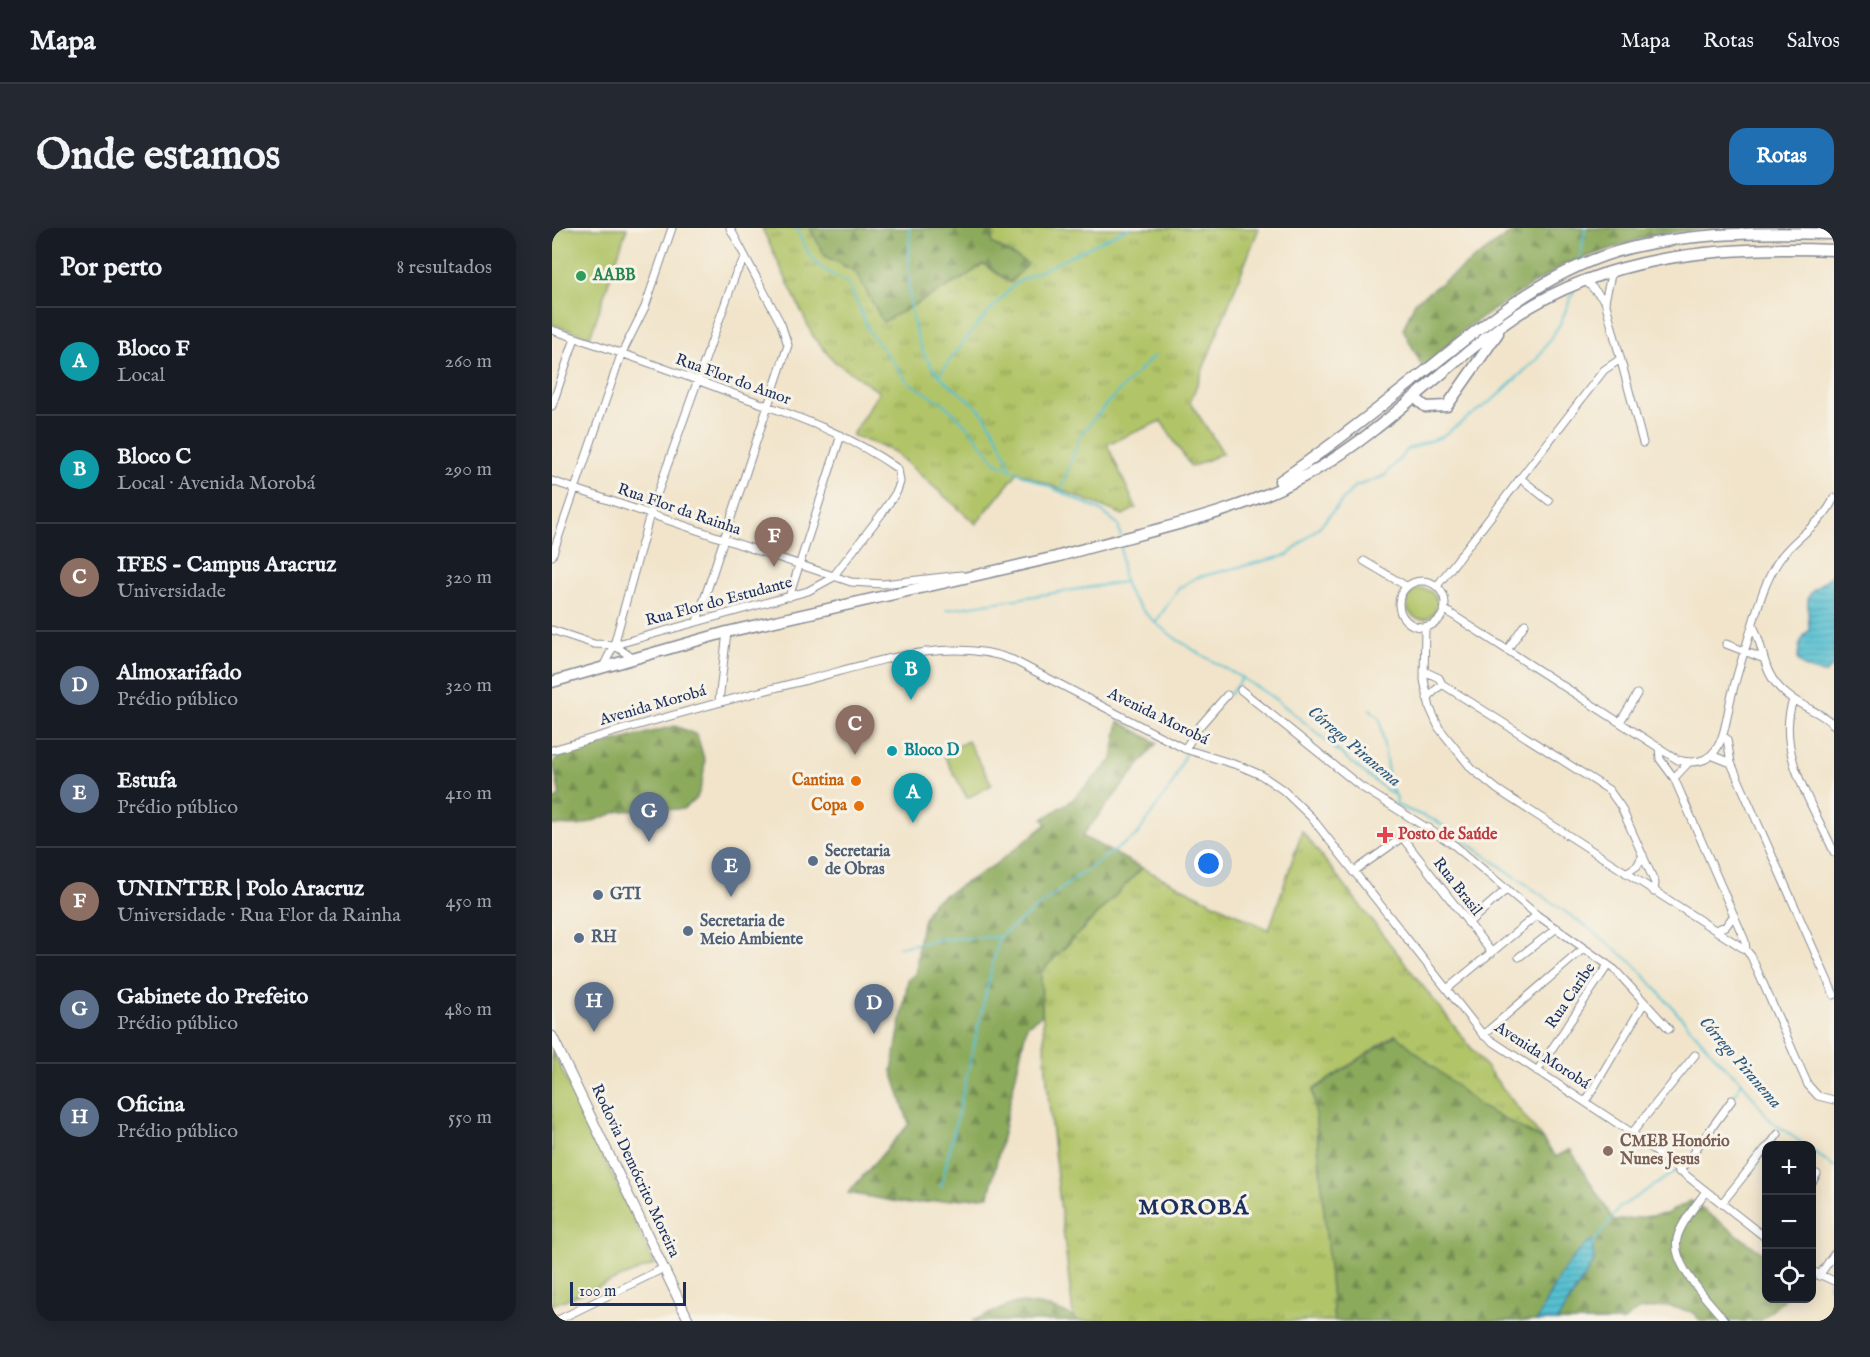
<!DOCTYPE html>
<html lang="pt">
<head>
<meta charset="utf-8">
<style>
	body { margin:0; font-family:"IM FELL English",serif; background:#242831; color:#f1f3f6 }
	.controls { position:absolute; right:18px; bottom:18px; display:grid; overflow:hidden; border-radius:12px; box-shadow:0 3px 15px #0003 }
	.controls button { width:54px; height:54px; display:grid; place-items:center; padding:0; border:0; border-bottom:2px solid #363941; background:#171b24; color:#f1f3f6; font:30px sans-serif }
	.scale { position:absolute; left:18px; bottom:15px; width:116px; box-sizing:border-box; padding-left:6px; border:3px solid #1b2f5e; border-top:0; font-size:16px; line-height:21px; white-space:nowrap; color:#1b2f5e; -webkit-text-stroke:4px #f7f3e8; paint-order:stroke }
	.you { position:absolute; left:657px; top:636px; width:21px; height:21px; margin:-15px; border:4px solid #fff; border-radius:50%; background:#1a73e8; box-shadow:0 0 0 9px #1a73e833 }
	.badge { display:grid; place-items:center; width:39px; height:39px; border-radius:50%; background:#1f6fb2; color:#fff; font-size:20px; font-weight:700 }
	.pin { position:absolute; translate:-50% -50px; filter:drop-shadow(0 2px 3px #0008) }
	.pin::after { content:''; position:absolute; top:32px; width:21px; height:18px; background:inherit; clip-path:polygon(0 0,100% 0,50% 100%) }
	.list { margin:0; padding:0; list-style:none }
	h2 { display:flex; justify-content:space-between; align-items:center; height:78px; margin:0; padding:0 24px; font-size:26px }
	h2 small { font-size:20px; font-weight:400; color:#9ea1a6 }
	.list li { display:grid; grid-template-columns:39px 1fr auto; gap:18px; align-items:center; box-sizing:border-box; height:108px; padding:0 24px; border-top:2px solid #363941 }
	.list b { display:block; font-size:22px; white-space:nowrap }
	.list p { margin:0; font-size:20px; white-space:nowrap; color:#9ea1a6 }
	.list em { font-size:20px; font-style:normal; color:#9ea1a6 }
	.icon { flex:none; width:33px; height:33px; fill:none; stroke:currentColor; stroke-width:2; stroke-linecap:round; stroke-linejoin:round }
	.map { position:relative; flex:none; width:1282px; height:1093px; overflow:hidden; border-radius:18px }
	header { display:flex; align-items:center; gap:36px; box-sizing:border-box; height:84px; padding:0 30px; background:#171b24; border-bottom:2px solid #363941 }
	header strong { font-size:28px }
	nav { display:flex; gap:33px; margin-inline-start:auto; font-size:21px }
	.intro { display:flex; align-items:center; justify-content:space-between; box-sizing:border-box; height:144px; padding:0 36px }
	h1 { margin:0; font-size:42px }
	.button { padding:15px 27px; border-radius:18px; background:#1f6fb2; color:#fff; font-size:21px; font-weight:700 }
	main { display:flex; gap:36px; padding:0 36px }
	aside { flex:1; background:#171b24; border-radius:18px; box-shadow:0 3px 15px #0003 }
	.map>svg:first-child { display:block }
</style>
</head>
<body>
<header>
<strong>Mapa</strong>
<nav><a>Mapa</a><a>Rotas</a><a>Salvos</a></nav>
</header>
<div class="intro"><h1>Onde estamos</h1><a class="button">Rotas</a></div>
<main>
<aside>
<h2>Por perto<small>8 resultados</small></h2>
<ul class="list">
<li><span class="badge" style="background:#0f9aa8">A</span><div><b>Bloco F</b><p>Local</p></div><em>260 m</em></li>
<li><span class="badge" style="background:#0f9aa8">B</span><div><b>Bloco C</b><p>Local · Avenida Morobá</p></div><em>290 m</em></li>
<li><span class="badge" style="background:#8d6e63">C</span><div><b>IFES - Campus Aracruz</b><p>Universidade</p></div><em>320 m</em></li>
<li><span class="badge" style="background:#5c6f8a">D</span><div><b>Almoxarifado</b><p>Prédio público</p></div><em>320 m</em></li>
<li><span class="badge" style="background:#5c6f8a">E</span><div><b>Estufa</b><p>Prédio público</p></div><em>410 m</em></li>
<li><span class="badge" style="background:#8d6e63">F</span><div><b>UNINTER | Polo Aracruz</b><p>Universidade · Rua Flor da Rainha</p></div><em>450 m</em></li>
<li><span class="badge" style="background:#5c6f8a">G</span><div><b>Gabinete do Prefeito</b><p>Prédio público</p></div><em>480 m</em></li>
<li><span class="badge" style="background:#5c6f8a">H</span><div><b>Oficina</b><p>Prédio público</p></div><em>550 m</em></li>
</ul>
</aside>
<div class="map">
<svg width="1282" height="1093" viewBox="0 0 1282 1093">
	<defs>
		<pattern id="grass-tufts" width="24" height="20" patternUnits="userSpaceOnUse" patternTransform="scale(1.5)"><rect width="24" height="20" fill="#b1c467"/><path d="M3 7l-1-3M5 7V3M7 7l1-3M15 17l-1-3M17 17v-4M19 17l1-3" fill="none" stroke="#8fa058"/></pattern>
		<pattern id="forest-firs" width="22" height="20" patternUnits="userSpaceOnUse" patternTransform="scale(1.5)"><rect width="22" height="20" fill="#8caa5c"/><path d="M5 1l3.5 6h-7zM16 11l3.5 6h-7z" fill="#728b4f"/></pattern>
		<pattern id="water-rules" width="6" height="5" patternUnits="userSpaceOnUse" patternTransform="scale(1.5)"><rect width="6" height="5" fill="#56c0d1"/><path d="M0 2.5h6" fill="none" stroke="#469cad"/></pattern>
	</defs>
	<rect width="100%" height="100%" fill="#f7f3e8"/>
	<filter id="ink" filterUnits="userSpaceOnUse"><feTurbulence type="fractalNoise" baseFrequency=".0167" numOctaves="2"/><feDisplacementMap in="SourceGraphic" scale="12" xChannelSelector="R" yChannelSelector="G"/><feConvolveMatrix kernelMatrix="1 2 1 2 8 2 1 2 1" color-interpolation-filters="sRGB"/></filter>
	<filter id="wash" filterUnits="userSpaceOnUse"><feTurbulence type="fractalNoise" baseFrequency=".008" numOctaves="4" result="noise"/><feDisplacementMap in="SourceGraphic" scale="24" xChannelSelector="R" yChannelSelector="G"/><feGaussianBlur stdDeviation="1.35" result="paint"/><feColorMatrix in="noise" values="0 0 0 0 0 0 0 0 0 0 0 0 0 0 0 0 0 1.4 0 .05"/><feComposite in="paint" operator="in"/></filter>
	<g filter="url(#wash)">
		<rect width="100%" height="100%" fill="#f1e4ca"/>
		<path fill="url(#grass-tufts)" stroke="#667a62" stroke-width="1.5" d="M210 0H258L273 28 303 43 387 63 413 49 431 36 458 54 440 15 441 0H707L638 174 671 225 639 239 609 193 555 216 584 280 571 287 466 244 424 296 341 223 300 207 327 164 282 133 261 108Z
			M750 603 991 912 929 879 843 807 761 862 782 1093H526L521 1088C509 974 491 859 489 744L590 640 717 702Z"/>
		<path fill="url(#forest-firs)" stroke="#546c5d" stroke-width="1.5" d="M258 0H441L440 15 476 36 458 54 431 36 413 49 331 94 303 43 273 28Z
			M965 0H1196L1153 1 1100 7 1011 37 915 99 871 140 851 101 863 74Z
			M567 493 605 515 530 608 590 640 489 744 490 787 475 797 437 968 357 976 296 965 357 896 340 843 356 752 364 745C367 720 365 696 381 674L441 638 495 596 491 591 520 572 560 532Z
			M123 498 145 507 153 534 150 555 145 570 131 581 68 583 27 598 0 597V573L8 568 1 535 7 528Z
			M844 807 929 879 991 912 1004 929 1018 921 1062 993 1114 986 1139 973 1214 1028V1070L1233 1071 1208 1093H1149L1140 1084 1116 1078 1086 1082 1072 1093H1005L1042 1033 1039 1013 998 1065 985 1093H782L761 862Z
			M463 1075C482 1075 511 1080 526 1093H420Z"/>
		<path fill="#b1c467" stroke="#667a62" stroke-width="1.5" d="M0 0H75L38 109 0 96Z
			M855 376a15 15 0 1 1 30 0a15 15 0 1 1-30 0Z
			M416 513 440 557 415 570 391 525Z
			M0 822 103 1036 0 1077Z"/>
		<path fill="url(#water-rules)" stroke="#387898" stroke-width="1.5" d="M1282 346V438L1274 445C1264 445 1251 441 1246 432 1246 419 1248 411 1257 402 1256 363 1249 371 1282 346Z
			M1040 1012 1042 1033 1005 1093H985C999 1062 1012 1033 1040 1012Z"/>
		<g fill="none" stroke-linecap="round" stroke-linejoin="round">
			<path stroke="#56c0d1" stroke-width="2" d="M244 0 257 26 268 39 297 56 317 103 357 155 391 175 418 201 443 234 546 281 566 296 569 309
				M358 0C356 48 352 112 388 148 400 160 415 169 427 181 442 198 452 220 459 241
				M1028 33 1033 0
				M387 147 424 98 464 55 576 0
				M509 262 528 208 557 173 603 127
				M569 315C570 332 568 353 579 368 614 417 675 436 723 471 765 502 801 540 845 569
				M394 382 571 354
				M604 394 626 361 643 350 736 327 770 296 802 259 832 248 856 221 889 209 943 170 985 131 1008 96 1022 62
				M677 467 691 449
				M818 481 828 491 838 559 843 566
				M845 569 844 577 884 593 1042 704 1083 737 1171 837 1190 854 1218 892 1254 918
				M347 719 391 711 446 709
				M1181 869 1190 854
				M1260 922 1282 939
				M389 959 447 709 526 648 585 607 621 555 634 524
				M1040 1017 1067 980 1124 943
				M1282 1043 1277 1057 1282 1066"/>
		</g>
	</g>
	<g filter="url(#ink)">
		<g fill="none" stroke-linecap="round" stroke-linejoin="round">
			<g stroke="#868a94" stroke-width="9">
				<path id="minor" d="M1032 51 1053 73 1091 215
					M1053 73 1060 43
					M0 102C62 122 124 144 185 167 241 187 297 206 346 241L348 254 345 263 331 284 280 350 256 363 62 417 42 416 0 402
					M0 178 23 110
					M968 250 997 273
					M0 253 299 354 331 356 409 347
					M0 328 69 127 93 79 120 0
					M812 333 854 358
					M847 376a23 23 0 1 1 46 0a23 23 0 1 1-46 0Z
					M885 358 1052 142 1067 132
					M237 369 289 207
					M893 382 1126 532C1171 544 1172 500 1179 470 1183 454 1188 437 1193 421 1203 391 1210 354 1230 328 1246 307 1272 294 1282 270
					M145 393 236 117 229 96 178 0
					M1201 398C1214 422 1208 444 1234 466 1249 479 1268 483 1282 497
					M873 399 872 452 878 480 887 500 920 541 946 562 1194 722 1199 728 1256 857 1266 868 1282 872
					M1174 416 1210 430
					M62 417 82 431
					M955 422 973 396
					M51 439 62 417 98 286 184 45 193 31
					M872 443 887 450 890 456 1057 562 1069 579 1103 655 1102 664
					M689 462 808 558 902 617 985 687 1063 742 1117 801
					M875 470 890 456
					M1241 472C1223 524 1261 577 1282 624
					M167 473 175 404
					M1068 494 1085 466
					M1171 508 1175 511 1179 535 1282 767
					M1107 519 1108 531 1122 550 1193 713 1194 722
					M633 521 647 499 675 467
					M0 522C83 498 167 473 251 453 316 437 395 406 461 432L633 521 688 538 709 547 731 562 759 589 931 807 1080 905 1214 1010
					M1159 527 1179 535
					M1122 550 1137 534
					M850 609 940 725
					M801 644 855 606 872 604 877 600
					M1074 645 1085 638 1091 627
					M916 695 955 661
					M1163 702 1174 698 1182 687
					M967 729 1005 700
					M895 761 985 687
					M931 807 1031 721
					M985 843 1056 737
					M1034 873 1092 775
					M1080 905 1143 827
					M1217 918 1226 906
					M1127 944 1180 872
					M1260 954 1265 946
					M1154 963C1145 976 1131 992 1126 1007 1116 1035 1157 1072 1173 1093
					M1170 975 1214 920
					M1260 1043 1282 1053
					M1267 1048 1282 1026
					M4 1093 112 1040"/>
			</g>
			<g stroke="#868a94" stroke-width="11">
				<path id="tertiary" d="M0 808 137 1093"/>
			</g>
			<g stroke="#868a94" stroke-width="13">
				<path id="secondary" d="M862 169 874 179 895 178 946 105
					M728 253C775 221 821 185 866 149 930 98 996 40 1078 20 1144 4 1215 4 1282 6
					M0 454 175 404 504 329C590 303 683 289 762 243 831 203 887 143 952 96 1046 27 1169 17 1282 22"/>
			</g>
			<use href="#minor" stroke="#fff" stroke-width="7"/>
			<use href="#tertiary" stroke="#fff" stroke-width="9"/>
			<use href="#secondary" stroke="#fff" stroke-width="10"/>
		</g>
	</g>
	<circle fill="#2e9e5b" stroke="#f7f3e8" stroke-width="2" cx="29" cy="48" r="6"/>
	<circle fill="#0f9aa8" stroke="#f7f3e8" stroke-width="2" cx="340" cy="523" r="6"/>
	<g fill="#e8710a" stroke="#f7f3e8" stroke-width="2">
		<circle cx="304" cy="553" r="6"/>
		<circle cx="307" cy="578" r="6"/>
	</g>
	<path fill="#e0444e" stroke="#f7f3e8" stroke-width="2" d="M830 598h6v6h6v6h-6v6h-6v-6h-6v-6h6z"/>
	<g fill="#5c6f8a" stroke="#f7f3e8" stroke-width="2">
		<circle cx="261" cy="633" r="6"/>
		<circle cx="46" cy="667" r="6"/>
		<circle cx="136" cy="703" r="6"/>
		<circle cx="27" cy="710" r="6"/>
	</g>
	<circle fill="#8d6e63" stroke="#f7f3e8" stroke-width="2" cx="1056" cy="923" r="6"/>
	<g text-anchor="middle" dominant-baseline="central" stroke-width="6" stroke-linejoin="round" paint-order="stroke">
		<g font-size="16" font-weight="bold" fill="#27864d" stroke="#f7f3e8" text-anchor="start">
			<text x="41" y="48">AABB</text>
		</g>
		<g font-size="16" fill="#1b2f5e" stroke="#f7f3e8">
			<text transform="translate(181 152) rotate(20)">Rua Flor do Amor</text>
			<text transform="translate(127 282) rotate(19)">Rua Flor da Rainha</text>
			<text transform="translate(167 374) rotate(-15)">Rua Flor do Estudante</text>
			<text transform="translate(101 478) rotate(-16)">Avenida Morobá</text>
			<text transform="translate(606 489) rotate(26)">Avenida Morobá</text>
			<text transform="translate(905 659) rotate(52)">Rua Brasil</text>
			<text transform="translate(1019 768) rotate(-56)">Rua Caribe</text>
			<text transform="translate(990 828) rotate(33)">Avenida Morobá</text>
			<text transform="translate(83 943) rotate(65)">Rodovia Demócrito Moreira</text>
		</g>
		<g font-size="16" font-weight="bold" fill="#0d838f" stroke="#f7f3e8" text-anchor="start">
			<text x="352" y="523">Bloco D</text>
		</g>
		<g font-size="16" font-weight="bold" fill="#c56008" stroke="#f7f3e8" text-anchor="end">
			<text x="292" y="553">Cantina</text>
			<text x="295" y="578">Copa</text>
		</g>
		<g font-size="16" font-weight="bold" fill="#be3a42" stroke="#f7f3e8" text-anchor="start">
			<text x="846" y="607">Posto de Saúde</text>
		</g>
		<g font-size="16" font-weight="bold" fill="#4e5e75" stroke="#f7f3e8" text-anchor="start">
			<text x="273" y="624">Secretaria<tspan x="273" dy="18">de Obras</tspan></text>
			<text x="58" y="667">GTI</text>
			<text x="148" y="694">Secretaria de<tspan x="148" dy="18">Meio Ambiente</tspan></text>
			<text x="39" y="710">RH</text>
		</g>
		<g font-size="16" font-weight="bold" fill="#785e54" stroke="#f7f3e8" text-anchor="start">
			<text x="1068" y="914">CMEB Honório<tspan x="1068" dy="18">Nunes Jesus</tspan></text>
		</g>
		<g font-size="18" font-style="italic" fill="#2d5a80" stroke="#f7f3e8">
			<text transform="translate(802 519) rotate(40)">Córrego Piranema</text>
			<text transform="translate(1188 835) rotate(49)">Córrego Piranema</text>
		</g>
		<g font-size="22" font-weight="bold" letter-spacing="1.5" fill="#1b2f5e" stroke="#f7f3e8">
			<text x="642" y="980">MOROBÁ</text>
		</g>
	</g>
</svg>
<div class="controls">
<button>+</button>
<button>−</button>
<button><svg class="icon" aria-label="locate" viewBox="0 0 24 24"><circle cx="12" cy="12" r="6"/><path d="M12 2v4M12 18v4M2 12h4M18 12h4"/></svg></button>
</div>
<div class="scale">100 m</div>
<div class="you"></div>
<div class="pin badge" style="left:361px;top:595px;background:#0f9aa8">A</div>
<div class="pin badge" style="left:359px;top:472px;background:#0f9aa8">B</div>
<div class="pin badge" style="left:303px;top:527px;background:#8d6e63">C</div>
<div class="pin badge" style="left:322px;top:806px;background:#5c6f8a">D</div>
<div class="pin badge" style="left:179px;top:669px;background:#5c6f8a">E</div>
<div class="pin badge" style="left:222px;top:339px;background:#8d6e63">F</div>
<div class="pin badge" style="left:97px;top:614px;background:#5c6f8a">G</div>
<div class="pin badge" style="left:42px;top:804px;background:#5c6f8a">H</div>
</div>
</main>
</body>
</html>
